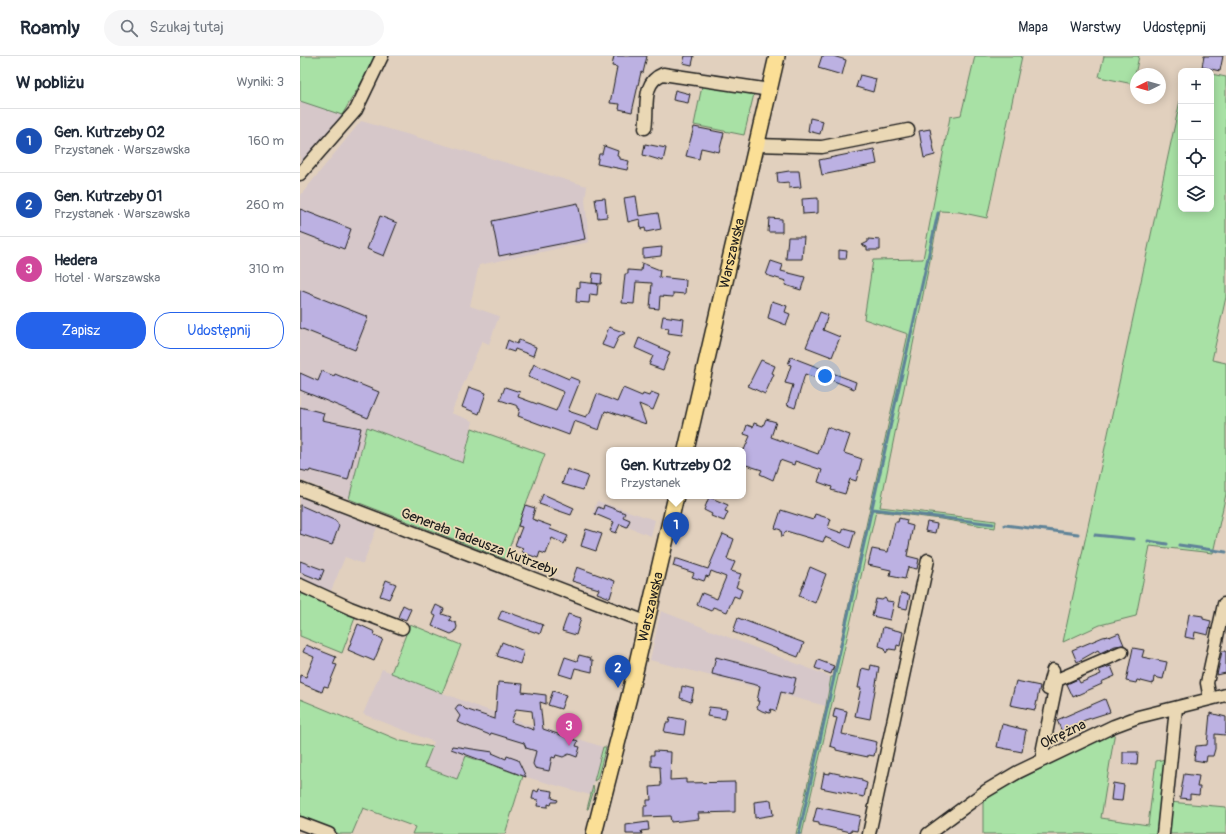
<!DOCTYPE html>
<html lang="pl">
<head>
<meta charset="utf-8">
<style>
	body { margin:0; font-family:Pangolin,sans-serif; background:#f6f6f7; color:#1f2937 }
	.controls { position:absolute; right:12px; top:12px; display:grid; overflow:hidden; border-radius:8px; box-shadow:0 2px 10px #0003 }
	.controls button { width:36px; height:36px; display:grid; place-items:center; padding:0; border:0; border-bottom:1px solid #e0e1e3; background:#fff; color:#1f2937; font:20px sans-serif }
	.compass { position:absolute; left:830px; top:12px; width:36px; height:36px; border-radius:50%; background:#fff; box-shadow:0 2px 10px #0003; rotate:265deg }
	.you { position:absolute; left:525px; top:320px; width:14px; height:14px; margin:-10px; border:3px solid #fff; border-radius:50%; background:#1a73e8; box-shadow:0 0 0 6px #1a73e833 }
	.badge { display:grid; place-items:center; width:26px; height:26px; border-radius:50%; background:#2563eb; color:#fff; font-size:13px; font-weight:700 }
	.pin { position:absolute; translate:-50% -33px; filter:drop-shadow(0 1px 2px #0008) }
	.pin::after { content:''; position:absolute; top:21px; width:14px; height:12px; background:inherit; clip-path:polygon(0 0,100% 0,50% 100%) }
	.popup { position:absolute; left:306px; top:391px; width:140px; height:52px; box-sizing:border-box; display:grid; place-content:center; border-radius:8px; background:#fff; filter:drop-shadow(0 1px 3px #0005); font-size:13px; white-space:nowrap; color:#747a83 }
	.popup b { font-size:15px; color:#1f2937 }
	.popup::after { content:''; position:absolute; left:50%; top:100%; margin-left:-8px; border:8px solid transparent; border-top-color:#fff }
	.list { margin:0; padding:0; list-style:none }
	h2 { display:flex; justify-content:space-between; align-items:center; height:52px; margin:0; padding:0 16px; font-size:17px }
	h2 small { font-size:13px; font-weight:400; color:#747a83 }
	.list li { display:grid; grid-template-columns:26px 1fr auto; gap:12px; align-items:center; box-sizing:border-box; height:64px; padding:0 16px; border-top:1px solid #e0e1e3 }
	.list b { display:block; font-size:15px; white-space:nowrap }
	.list p { margin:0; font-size:13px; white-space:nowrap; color:#747a83 }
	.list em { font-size:13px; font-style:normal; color:#747a83 }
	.actions { display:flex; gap:8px; padding:12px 16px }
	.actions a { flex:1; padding:9px 0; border:1px solid #2563eb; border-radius:16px; text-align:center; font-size:14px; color:#2563eb }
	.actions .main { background:#2563eb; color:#fff }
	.icon { flex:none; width:22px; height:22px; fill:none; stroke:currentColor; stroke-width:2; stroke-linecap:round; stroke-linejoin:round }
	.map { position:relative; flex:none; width:926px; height:778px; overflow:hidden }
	header { display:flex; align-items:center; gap:24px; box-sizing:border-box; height:56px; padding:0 20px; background:#fff; border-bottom:1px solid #e0e1e3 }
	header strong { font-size:19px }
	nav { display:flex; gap:22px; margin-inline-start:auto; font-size:14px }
	.search { width:280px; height:36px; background:#f6f6f7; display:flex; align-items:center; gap:10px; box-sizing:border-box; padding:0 14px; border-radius:22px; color:#747a83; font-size:15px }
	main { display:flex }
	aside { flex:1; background:#fff }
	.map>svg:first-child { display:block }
</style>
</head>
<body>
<header>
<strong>Roamly</strong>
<div class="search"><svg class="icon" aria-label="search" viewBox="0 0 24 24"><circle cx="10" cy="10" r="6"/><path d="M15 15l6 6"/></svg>Szukaj tutaj</div>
<nav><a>Mapa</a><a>Warstwy</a><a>Udostępnij</a></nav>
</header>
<main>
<aside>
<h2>W pobliżu<small>Wyniki: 3</small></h2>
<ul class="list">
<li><span class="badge" style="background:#1a4fb4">1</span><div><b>Gen. Kutrzeby 02</b><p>Przystanek · Warszawska</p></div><em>160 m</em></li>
<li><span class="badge" style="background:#1a4fb4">2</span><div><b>Gen. Kutrzeby 01</b><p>Przystanek · Warszawska</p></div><em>260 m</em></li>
<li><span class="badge" style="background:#d1479c">3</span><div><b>Hedera</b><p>Hotel · Warszawska</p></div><em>310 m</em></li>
</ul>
<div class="actions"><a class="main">Zapisz</a><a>Udostępnij</a></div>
</aside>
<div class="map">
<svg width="926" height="778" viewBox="0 0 926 778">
	<rect width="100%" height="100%" fill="#e1d0be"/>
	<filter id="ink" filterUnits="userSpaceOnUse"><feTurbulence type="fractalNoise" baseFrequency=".025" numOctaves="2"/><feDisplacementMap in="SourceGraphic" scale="8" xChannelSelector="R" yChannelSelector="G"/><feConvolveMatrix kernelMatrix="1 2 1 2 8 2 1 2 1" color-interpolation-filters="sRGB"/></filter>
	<g filter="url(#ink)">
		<path fill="#d6c7c9" d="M0 45 42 59 0 112Z
			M61 65 287 130 285 144 289 186 179 209 170 250 199 260 189 288 182 285 151 357 173 365 163 407 67 371 49 443 0 424V140Z
			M0 441 77 471 63 508 45 501 31 535 0 523Z
			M297 445 355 464 351 480 293 458Z
			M361 555 531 621 526 650 350 604Z
			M82 613 176 650 221 665V667L239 670 303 691 290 739 205 715 166 700 158 723 124 711 134 686 63 658Z"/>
		<path fill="#a8e1a5" stroke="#627e60" d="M0 0H77L42 59 0 45Z
			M675 0H722L687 162 659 156 640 155 580 451 696 465 695 472 641 463 576 455 502 778H496L526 650 531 621H533L608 278 564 263 573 204 623 203 650 61 661 59Z
			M804 0H839L833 28 799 21Z
			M911 18 926 21V241L912 304 926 307V438L913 497 850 490 836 560 800 569 763 586 881 40V153H911Z
			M402 30 454 38 444 79 394 69Z
			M67 371 163 407 172 372 245 398 205 503 49 443Z
			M0 537 56 559 42 597 0 580Z
			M110 568 161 589 142 637 91 617Z
			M0 643 101 685 132 691 124 711 157 723 166 700 223 720 205 778H112L115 771 63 752 52 778H40L0 763Z
			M815 675 801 762 848 769 856 705 866 703 859 778H683V745L693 737Z
			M303 691H306L297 723 294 725Z
			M293 730 294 734 288 753H287Z
			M869 746 926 751V778H866Z"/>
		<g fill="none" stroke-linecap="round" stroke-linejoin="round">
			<path stroke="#5f8398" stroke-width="3" d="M573 453 693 468
				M705 469 778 478
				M795 479 834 483
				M848 485 867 488
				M879 489 926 496
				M499 778 638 157"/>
		</g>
		<path fill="#bcb1e2" stroke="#1c1c1c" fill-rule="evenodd" d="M314 0H347L343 17 341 16 332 56 319 53 320 48 310 47 317 11 312 10Z
			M385 0H394L392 9 383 7Z
			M522 0H533L546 4 542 19 518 12Z
			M904 0H923L920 15 902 11Z
			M560 19 576 23 573 36 556 31Z
			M375 34 390 38 388 47 373 44Z
			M510 62 523 65 520 78 508 75Z
			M394 71 424 77 419 96 401 92 399 103 386 100Z
			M630 73 635 99 624 102 619 75Z
			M345 88 366 92 363 105 343 99Z
			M304 90 318 95 317 100 320 101V103L329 105 327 114 297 108 299 98H302Z
			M574 93 577 108 522 119 519 104Z
			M489 115H499L501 131 489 132V126L478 127 477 117Z
			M336 140 339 160 358 157 361 173 346 176 345 172 341 173 340 163 328 166 324 142Z
			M305 142 307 161 298 162 295 143Z
			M518 142V157L503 158 502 143Z
			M278 147 285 183 199 200 192 165Z
			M0 153 51 173 44 193 0 176Z
			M80 160 97 167 84 200 67 193Z
			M469 162 482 163V176H468Z
			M488 181H504L502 203H486Z
			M568 183 580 184V194H567V191L562 189 568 186Z
			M362 191 361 200 343 202V193Z
			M539 194 547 195 546 203H539Z
			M471 205 483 209 481 215 505 221 501 234 485 229 486 225 466 219Z
			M342 207 360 214 359 221 386 224 385 238 373 237V241L360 240 359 253 350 252 352 227 336 226 334 248 322 247 325 218H328V214L341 215Z
			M293 217 302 218 301 228 292 227Z
			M280 226 298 228 297 239 290 238 289 247 276 246 277 231 280 232Z
			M0 234 68 261 55 294 0 272Z
			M472 245 487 250 485 256 490 258 486 269 468 262Z
			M520 256 528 259 523 274 540 281 532 301 506 291Z
			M363 260 384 263 382 279 368 277 369 272 361 271Z
			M309 271 326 277 319 280 313 293 302 289Z
			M339 282 370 296 363 314 349 309 353 300 335 292Z
			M208 284 217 288 219 284 236 291 233 300 215 293 214 296 205 293Z
			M491 301 556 326 554 333 529 323 527 326 505 318 495 352 487 349 493 329 485 327 491 309 488 308Z
			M461 304 475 310 472 317 474 318 465 338 448 330Z
			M234 308 269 323 270 321 280 325 268 355 286 361 290 356 297 338 317 346 323 332 342 340 343 338 349 340 351 336 359 339 353 354 339 348 346 368 308 355V356L305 355 299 374 274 365 269 379 218 360 220 353 218 352V350L200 344 205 331 220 336 218 341 256 355 264 336 228 321Z
			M22 315 34 320 35 318 79 336 68 362 0 334V317L18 325Z
			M169 331 186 337 179 358 162 351Z
			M0 351 24 357 22 364 61 372 48 424 10 414 9 416 0 414Z
			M466 363 476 366 471 381 518 398 527 371 550 379 544 397 562 403 556 425 550 423 545 438 531 434 532 431 518 426 522 414 495 405 494 409 480 404 473 424 460 418 462 414 443 408V393L444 394 450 380 444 378 447 369 453 371 454 367 463 370Z
			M267 413 288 420 283 434 262 428Z
			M243 438 274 452 271 459 239 448Z
			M409 441 428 449 425 455 428 456 424 465 411 460 412 458 404 454Z
			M0 449 36 465 39 470 32 489 0 478Z
			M225 449 235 452 232 463 251 470 250 473 268 480 264 488 252 482 246 498 240 496 238 502 224 497 222 495 223 492 215 489 222 471 218 470Z
			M304 449 325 457 323 461 330 464 327 471 320 468 316 477 310 475 314 466 295 458 298 451 303 453Z
			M481 454 513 464 515 458 531 463 528 472 542 477 544 472 555 475 550 492 525 481 523 486 486 475 482 481 481 474 475 472Z
			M599 462 607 464 606 468 613 470 607 500 619 503 617 513 608 511 605 523 590 520 591 514 568 509 572 493 588 496 595 466H598Z
			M627 466 637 468 635 477 625 475Z
			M286 473 302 478 296 495 281 490Z
			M423 478 434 483 427 503 435 506 431 515 441 518 436 531 442 534 439 542 434 540 427 556 413 551 411 555 397 549 402 537 417 543 426 521 411 515 409 521 406 520 404 525 392 521 394 517 373 510 375 503H378L408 513Z
			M0 505 24 514 20 524 0 516Z
			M277 511 315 525 310 542 297 537 299 533 272 525Z
			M510 511 526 518 515 547 499 540Z
			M86 524 96 528 89 543 80 540Z
			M601 537 610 539 607 553 598 551Z
			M585 542 587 545 594 546 590 564 572 560 576 543 582 544Z
			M103 549 111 553 106 564 98 561Z
			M136 549 144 553 142 558 151 561 149 564 156 567 157 571 155 576 151 578 132 570 136 560 132 558Z
			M202 554 243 569 240 578 198 563Z
			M268 558 281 562 276 579 262 575Z
			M889 558 903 560V563L911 565 908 579 895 576 894 583 885 581Z
			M438 562 504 587 498 601 433 576Z
			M58 568 75 576 74 579 83 583 74 605 48 594Z
			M583 571 603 576 600 590 597 589 596 594 589 593 586 597 585 592 579 590Z
			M819 577 824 589 815 590 800 597 798 594 777 606 772 594 803 581 808 580 809 581Z
			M202 586 224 595 220 608 197 600Z
			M6 589 36 601 33 608 37 609 28 631 24 630 22 636 0 627V619L6 621 14 601 3 596Z
			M833 592 844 594 842 601 867 606 863 623 854 621 853 628 837 624 836 627 826 625Z
			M922 595H926V617L917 619Z
			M279 599 291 602 290 604H293L292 616 275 612 272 622 259 618 265 601 277 605Z
			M416 601 496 622 492 639 481 636 476 655 471 653 470 657 462 655 457 652 459 645H457L460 630 412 618Z
			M518 604 534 610 531 618 515 612Z
			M571 609 579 611 570 663 555 660 561 632H558L562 612 570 614Z
			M811 610 815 620 801 626 802 628 773 641 767 628 778 623 780 627 801 618 799 614Z
			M716 625 740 630 735 654 710 649Z
			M198 626 223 628 222 636 246 639V648L240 646 243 673 278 685 276 690 280 691 277 701 269 698 263 701 256 699 255 702 252 701 249 715 235 712 233 708 236 695 226 692 224 687 191 677 190 679 157 666 160 660 155 653 158 649H161L165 653 195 663ZM216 653 232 655 234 674 211 666Z
			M382 630 394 633 391 646 380 642Z
			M253 635 266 639 261 653 248 649Z
			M805 643 810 656 785 664 762 676 757 664Z
			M409 651 427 653 425 663 407 660Z
			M535 652 547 655 542 678 577 686 574 700 568 699V701L549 697 536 694V692L530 690 537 662 533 661Z
			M910 657 926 661V677L925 679 915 678V693L913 700H907L906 706 894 704 896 690 907 689Z
			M370 661 386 664 384 679 364 676 366 667H369Z
			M702 668 726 674 722 696 697 691Z
			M152 690 193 696 192 697 206 703 207 700 218 704 226 721 151 693Z
			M354 695 371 696 370 724 386 723V727L435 726V756L398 757 399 763 371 766 370 760 344 761V750H347V744H351L350 731 361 730 360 711 351 710V699H354Z
			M823 696H838L837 709 823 708Z
			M530 716 562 723V725L567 727 564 741 521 732 524 717 530 718Z
			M884 718 899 720 897 731H900L899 739 890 738V743L880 742Z
			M813 727 824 729 822 745 811 744Z
			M239 733 253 735 252 742 258 744 257 746H252L251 749 248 748V751L237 750 238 744 232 743 234 734 238 736Z
			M471 744 473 759 455 762 454 746Z
			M517 751 560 760 557 775 551 774V776L519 769V767L513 766Z
			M348 766 349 774 341 775 342 778H326V769Z"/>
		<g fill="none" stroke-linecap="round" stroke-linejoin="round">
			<g stroke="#1c1c1c" stroke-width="15">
				<path id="minor" d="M345 72C349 54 340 27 363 18L470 34
					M457 89 522 91 608 74
					M0 118 56 54 82 0
					M0 433 346 566
					M0 529 50 552 102 572
					M748 633 753 614
					M910 643 907 627 924 548
					M743 704V692L757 624 822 596
					M0 767 29 778
					M569 778 628 504
					M628 778 686 735 718 716 814 670 838 661 926 639
					M863 778 876 652"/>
			</g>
			<g stroke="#1c1c1c" stroke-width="18">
				<g id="major">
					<path id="s1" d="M386 394 477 0"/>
					<path id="s2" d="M294 778 329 641 376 440"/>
				</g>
			</g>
			<use href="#minor" stroke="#ead8b5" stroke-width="12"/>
			<use href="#major" stroke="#fbdf96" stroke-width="15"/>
		</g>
	</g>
	<g text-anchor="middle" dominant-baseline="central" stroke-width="3.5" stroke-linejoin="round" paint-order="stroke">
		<g font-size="14" fill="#1c1c1c" stroke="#ead8b5">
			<text stroke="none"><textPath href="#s1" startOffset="202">Warszawska</textPath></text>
			<text transform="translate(179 486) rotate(21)">Generała Tadeusza Kutrzeby</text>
			<text stroke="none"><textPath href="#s2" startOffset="234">Warszawska</textPath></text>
			<text transform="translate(763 678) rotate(-26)">Okrężna</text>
		</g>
	</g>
</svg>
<div class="controls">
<button>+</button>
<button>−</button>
<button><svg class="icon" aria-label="locate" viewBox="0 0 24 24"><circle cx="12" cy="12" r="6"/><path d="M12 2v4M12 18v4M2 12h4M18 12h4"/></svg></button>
<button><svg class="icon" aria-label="layers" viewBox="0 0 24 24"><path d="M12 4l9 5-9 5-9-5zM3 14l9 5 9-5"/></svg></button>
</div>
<svg class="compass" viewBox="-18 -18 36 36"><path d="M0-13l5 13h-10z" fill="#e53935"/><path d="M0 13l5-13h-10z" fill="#747a83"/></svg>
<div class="you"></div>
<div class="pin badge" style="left:376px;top:489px;background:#1a4fb4">1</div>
<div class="popup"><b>Gen. Kutrzeby 02</b>Przystanek</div>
<div class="pin badge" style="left:318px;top:632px;background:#1a4fb4">2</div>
<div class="pin badge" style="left:269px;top:690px;background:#d1479c">3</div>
</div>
</main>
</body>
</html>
